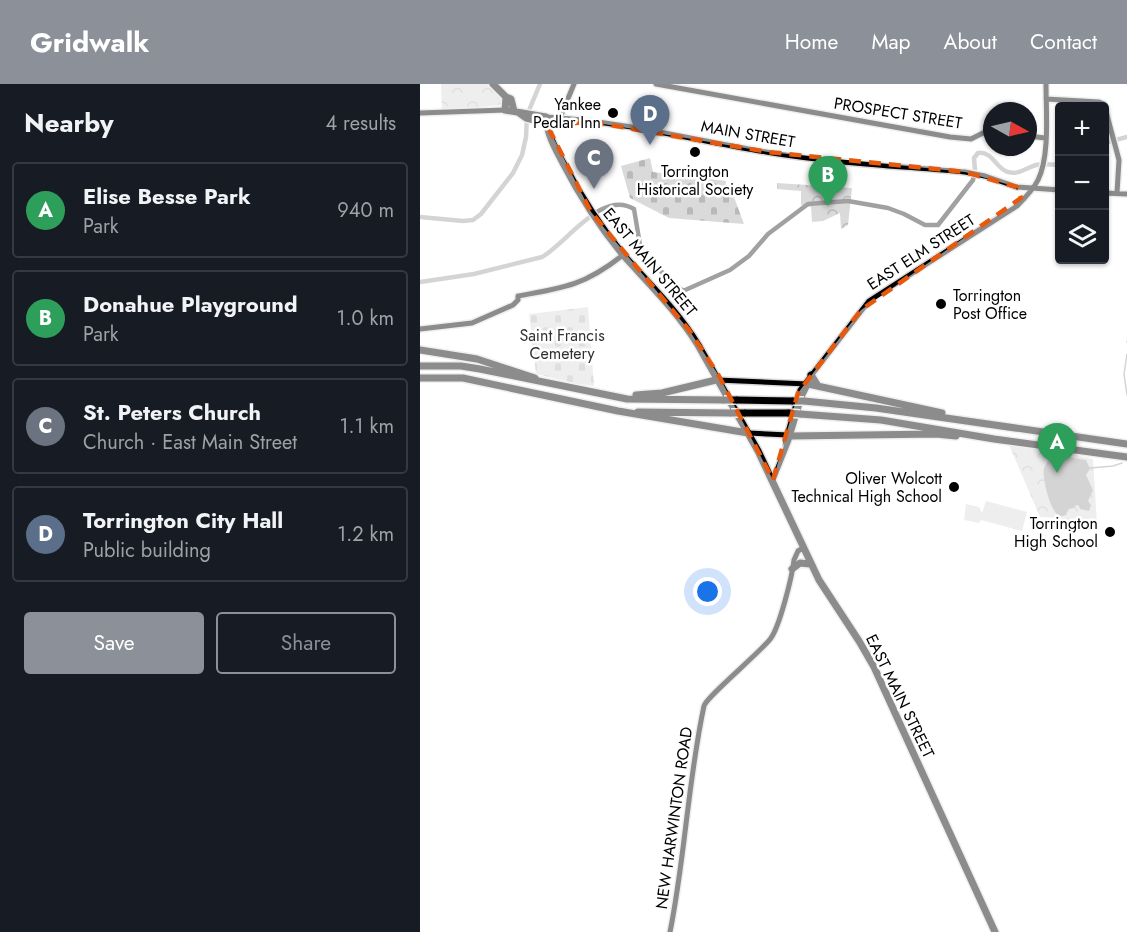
<!DOCTYPE html>
<html lang="en">
<head>
<meta charset="utf-8">
<style>
	body { margin:0; font-family:Jost,sans-serif; background:#20242c; color:#f1f3f6 }
	.controls { position:absolute; right:18px; top:18px; display:grid; overflow:hidden; border-radius:6px; box-shadow:0 2px 4px #0004 }
	.controls button { width:54px; height:54px; display:grid; place-items:center; padding:0; border:0; border-bottom:2px solid #363941; background:#171b24; color:#f1f3f6; font:30px sans-serif }
	.compass { position:absolute; left:563px; top:18px; width:54px; height:54px; border-radius:50%; background:#171b24; box-shadow:0 2px 4px #0004; rotate:98deg }
	.you { position:absolute; left:288px; top:508px; width:21px; height:21px; margin:-15px; border:4px solid #fff; border-radius:50%; background:#1a73e8; box-shadow:0 0 0 9px #1a73e833 }
	.badge { display:grid; place-items:center; width:39px; height:39px; border-radius:50%; background:#8c9099; color:#fff; font-size:20px; font-weight:700 }
	.pin { position:absolute; translate:-50% -50px; filter:drop-shadow(0 2px 3px #0008) }
	.pin::after { content:''; position:absolute; top:32px; width:21px; height:18px; background:inherit; clip-path:polygon(0 0,100% 0,50% 100%) }
	.list { margin:0; padding:0; list-style:none }
	h2 { display:flex; justify-content:space-between; align-items:center; height:78px; margin:0; padding:0 24px; font-size:26px }
	h2 small { font-size:20px; font-weight:400; color:#9ea1a6 }
	.list li { display:grid; grid-template-columns:39px 1fr auto; gap:18px; align-items:center; box-sizing:border-box; height:96px; margin:0 12px 12px; padding:0 12px; border:2px solid #363941; border-radius:6px }
	.list b { display:block; font-size:22px; white-space:nowrap }
	.list p { margin:0; font-size:20px; white-space:nowrap; color:#9ea1a6 }
	.list em { font-size:20px; font-style:normal; color:#9ea1a6 }
	.actions { display:flex; gap:12px; padding:18px 24px }
	.actions a { flex:1; padding:14px 0; border:2px solid #8c9099; border-radius:6px; text-align:center; font-size:21px; color:#8c9099 }
	.actions .main { background:#8c9099; color:#fff }
	.icon { flex:none; width:33px; height:33px; fill:none; stroke:currentColor; stroke-width:2; stroke-linecap:round; stroke-linejoin:round }
	.map { position:relative; flex:none; width:707px; height:848px; overflow:hidden }
	header { display:flex; align-items:center; gap:36px; box-sizing:border-box; height:84px; padding:0 30px; background:#8c9099; color:#fff }
	header strong { font-size:28px }
	nav { display:flex; gap:33px; margin-inline-start:auto; font-size:21px }
	main { display:flex }
	aside { flex:1; background:#171b24 }
	.map>svg:first-child { display:block }
</style>
</head>
<body>
<header>
<strong>Gridwalk</strong>
<nav><a>Home</a><a>Map</a><a>About</a><a>Contact</a></nav>
</header>
<main>
<aside>
<h2>Nearby<small>4 results</small></h2>
<ul class="list">
<li><span class="badge" style="background:#2e9e5b">A</span><div><b>Elise Besse Park</b><p>Park</p></div><em>940 m</em></li>
<li><span class="badge" style="background:#2e9e5b">B</span><div><b>Donahue Playground</b><p>Park</p></div><em>1.0 km</em></li>
<li><span class="badge" style="background:#6b7280">C</span><div><b>St. Peters Church</b><p>Church · East Main Street</p></div><em>1.1 km</em></li>
<li><span class="badge" style="background:#5c6f8a">D</span><div><b>Torrington City Hall</b><p>Public building</p></div><em>1.2 km</em></li>
</ul>
<div class="actions"><a class="main">Save</a><a>Share</a></div>
</aside>
<div class="map">
<svg width="707" height="848" viewBox="0 0 707 848">
	<defs>
		<pattern id="cemetery-stones" width="16" height="16" patternUnits="userSpaceOnUse" patternTransform="scale(1.5)"><rect width="16" height="16" fill="#dadada"/><path d="M2 7V4a2 2 0 0 1 4 0v3zM10 15v-3a2 2 0 0 1 4 0v3z" fill="#b9b9b9"/></pattern>
		<pattern id="park-crowns" width="20" height="18" patternUnits="userSpaceOnUse" patternTransform="scale(1.5)"><rect width="20" height="18" fill="#dadada"/><path d="M2 6a3 3 0 1 1 6 0M12 15a3 3 0 1 1 6 0" fill="none" stroke="#b9b9b9"/></pattern>
	</defs>
	<rect width="100%" height="100%" fill="#fff"/>
	<path fill="url(#cemetery-stones)" d="M230 74 233 88 306 97 305 111 314 113 324 140 249 134 210 114 201 82Z
		M168 223 174 302 159 300 116 290 109 230Z"/>
	<path fill="url(#park-crowns)" d="M21 0H69L83 15 82 21 22 26Z
		M357 99 432 104 428 141 421 145 420 129 403 137 392 138 391 123 381 121V107L357 105Z
		M589 361 628 365 673 375 677 440 667 443 638 434 620 433Z"/>
	<path fill="#dadada" d="M566 417 607 428 602 447 561 436 559 439 544 436 546 420 559 423 562 429Z"/>
	<path fill="#a1a1a1" d="M633 372H643L646 376 649 373 666 376 670 385 666 391 673 406 668 417 671 421 669 427 660 425 659 422 656 421 654 424 648 425 646 431C642 432 641 433 637 430 629 423 622 393 624 384 626 379 629 375 633 372Z"/>
	<g fill="none" stroke-linecap="round" stroke-linejoin="round">
		<path stroke="#a1a1a1" stroke-width="1.5" d="M707 257V258
			M707 270 704 290 707 311
			M670 384 693 382 702 379"/>
		<path stroke="#a1a1a1" stroke-width="4.5" d="M684 61 688 58 707 53
			M0 133 43 137 53 136 61 130 93 89 102 71 106 53 107 31 120 0
			M0 198 54 190 122 173C147 159 182 105 214 125L221 167 226 174 263 207 310 186 329 172 348 150 388 120 428 117 468 124 484 130 505 141H518L553 96 555 86 554 74 558 69C573 67 576 85 588 88 599 91 606 84 616 81 623 79 632 81 640 81"/>
		<g stroke="#dbdbdb" stroke-width="8">
			<path id="major" d="M236 0 530 53 551 55 565 48H572
				M626 15 679 18 684 20 699 76 697 109
				M0 29 85 26
				M126 33C200 37 273 56 346 68 412 79 478 82 545 88L565 92 597 103 640 106
				M127 39 153 36
				M139 39 142 29 154 0
				M608 52 625 54
				M684 109 707 110
				M0 245 52 239 93 221 98 216V212C145 204 165 201 203 171
				M297 296 387 300
				M328 349 368 351
				M366 362V355L380 306 449 217 597 122C605 114 613 106 618 96 630 72 626 27 626 0
				M353 396 369 356 382 313 390 297
				M250 848C265 774 268 696 284 622 286 613 341 568 351 554 360 541 372 493 374 476L378 467 383 464"/>
		</g>
		<g stroke="#dbdbdb" stroke-width="10">
			<path id="highway" d="M73 0 86 13 91 15 94 27
				M86 13 85 26 126 33C127 50 135 64 143 79 160 112 180 143 204 172 230 201 258 228 278 261L338 367 399 496 439 557 454 583 575 848
				M99 29 106 34 127 39
				M0 266 57 275 115 294
				M0 282H41L60 285 207 315 304 316
				M391 291 398 302
				M0 294H43L198 327 328 349
				M388 300 522 329
				M216 311 242 309 296 296
				M316 316 373 317
				M384 317 456 324 707 360
				M218 328 311 329
				M324 329H369
				M380 330 461 336 574 355 707 373
				M371 352 516 350 536 352
				M372 485 380 479 390 480"/>
		</g>
		<use href="#major" stroke="#000" stroke-width="5"/>
		<use href="#highway" stroke="#000" stroke-width="7"/>
		<g stroke="#dbdbdb" stroke-width="10" stroke-linecap="butt">
			<path id="highway-bridge" d="M304 316H316
				M373 317H384
				M311 329H324
				M369 329 380 330"/>
		</g>
		<use href="#highway-bridge" stroke="#000" stroke-width="7"/>
	</g>
	<path d="M0 0H707V848H0ZM172 38 348 68 545 88 597 103 601 114 441 226 378 309 353 396 299 292 269 246 171 128 127 41Z" fill="#fff" fill-opacity=".55" fill-rule="evenodd"/>
	<path fill="none" stroke="#e8590c" stroke-width="4.5" stroke-dasharray="12 8" stroke-linejoin="round" d="M172 38 348 68 545 88 597 103 601 114 441 226 378 309 353 396 299 292 269 246 171 128 127 41Z"/>
	<g fill="#000" stroke="#fff" stroke-width="2">
		<circle cx="193" cy="29" r="6"/>
		<circle cx="275" cy="68" r="6"/>
		<circle cx="521" cy="220" r="6"/>
		<circle cx="534" cy="403" r="6"/>
		<circle cx="690" cy="448" r="6"/>
	</g>
	<g text-anchor="middle" dominant-baseline="central" stroke-width="5" stroke-linejoin="round" paint-order="stroke">
		<g font-size="16" fill="#000" stroke="#fff" text-anchor="end">
			<text x="181" y="20">Yankee<tspan x="181" dy="18">Pedlar Inn</tspan></text>
			<text x="275" y="87" text-anchor="middle">Torrington<tspan x="275" dy="18">Historical Society</tspan></text>
			<text x="533" y="211" text-anchor="start">Torrington<tspan x="533" dy="18">Post Office</tspan></text>
			<text x="522" y="394">Oliver Wolcott<tspan x="522" dy="18">Technical High School</tspan></text>
			<text x="678" y="439">Torrington<tspan x="678" dy="18">High School</tspan></text>
		</g>
		<g font-size="16" fill="#000" stroke="#fff">
			<text transform="translate(478 29) rotate(9)">PROSPECT STREET</text>
			<text transform="translate(328 50) rotate(10)">MAIN STREET</text>
			<text transform="translate(501 168) rotate(-33)">EAST ELM STREET</text>
			<text transform="translate(230 178) rotate(50)">EAST MAIN STREET</text>
			<text transform="translate(480 612) rotate(64)">EAST MAIN STREET</text>
			<text transform="translate(254 734) rotate(-82)">NEW HARWINTON ROAD</text>
		</g>
		<g font-size="16" fill="#313131" stroke="#fff">
			<text x="142" y="251">Saint Francis<tspan x="142" dy="18">Cemetery</tspan></text>
		</g>
	</g>
</svg>
<div class="controls">
<button>+</button>
<button>−</button>
<button><svg class="icon" aria-label="layers" viewBox="0 0 24 24"><path d="M12 4l9 5-9 5-9-5zM3 14l9 5 9-5"/></svg></button>
</div>
<svg class="compass" viewBox="-18 -18 36 36"><path d="M0-13l5 13h-10z" fill="#e53935"/><path d="M0 13l5-13h-10z" fill="#9ea1a6"/></svg>
<div class="you"></div>
<div class="pin badge" style="left:637px;top:389px;background:#2e9e5b">A</div>
<div class="pin badge" style="left:408px;top:122px;background:#2e9e5b">B</div>
<div class="pin badge" style="left:174px;top:105px;background:#6b7280">C</div>
<div class="pin badge" style="left:230px;top:61px;background:#5c6f8a">D</div>
</div>
</main>
</body>
</html>
